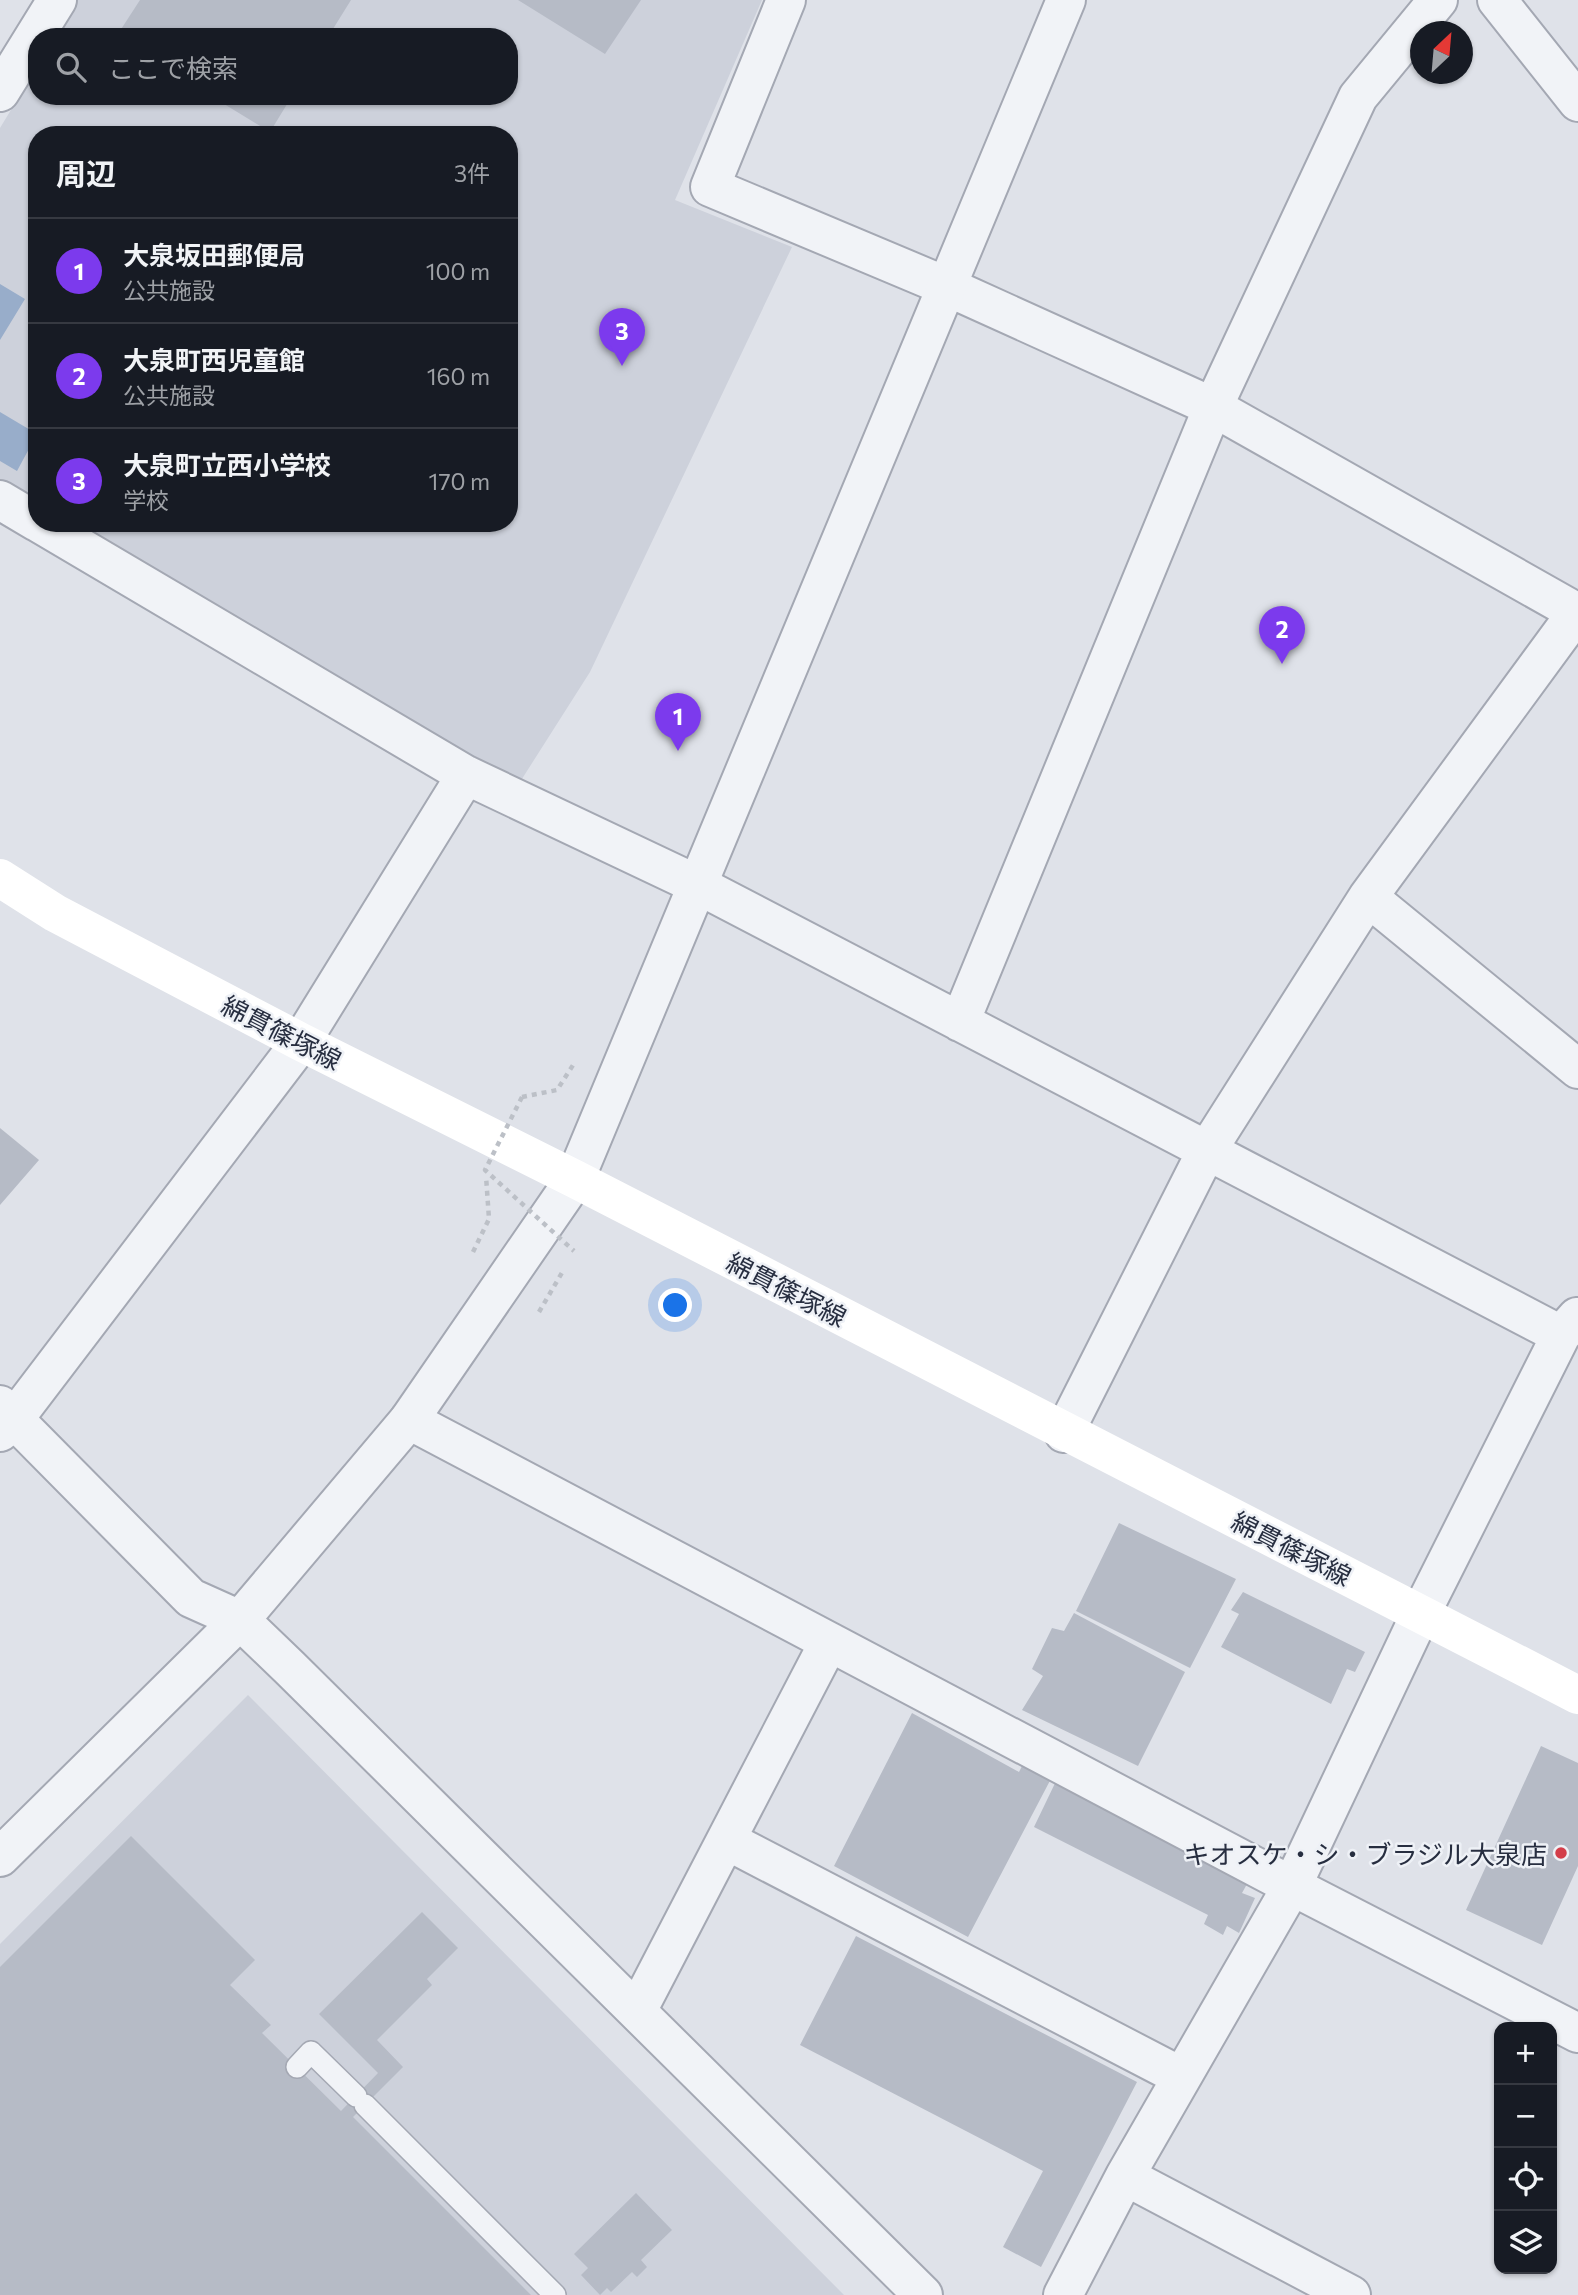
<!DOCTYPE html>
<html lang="ja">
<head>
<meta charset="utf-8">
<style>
	body { margin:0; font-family:Commissioner,"Noto Sans JP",sans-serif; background:#20242c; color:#f1f3f6 }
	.controls { position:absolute; right:21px; bottom:21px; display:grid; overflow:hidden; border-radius:14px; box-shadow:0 2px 5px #0004 }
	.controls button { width:63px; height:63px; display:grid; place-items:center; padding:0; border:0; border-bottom:2px solid #363941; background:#171b24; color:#f1f3f6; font:35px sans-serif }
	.compass { position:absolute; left:1410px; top:21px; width:63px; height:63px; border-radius:50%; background:#171b24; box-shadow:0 2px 5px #0004; rotate:26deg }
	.you { position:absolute; left:676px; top:1306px; width:24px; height:24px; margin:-18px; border:5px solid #fff; border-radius:50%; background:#1a73e8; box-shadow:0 0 0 10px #1a73e833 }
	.badge { display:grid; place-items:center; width:46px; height:46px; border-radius:50%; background:#7c3aed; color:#fff; font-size:23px; font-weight:700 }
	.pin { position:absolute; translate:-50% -58px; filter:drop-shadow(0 2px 4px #0008) }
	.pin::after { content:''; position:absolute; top:37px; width:24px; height:21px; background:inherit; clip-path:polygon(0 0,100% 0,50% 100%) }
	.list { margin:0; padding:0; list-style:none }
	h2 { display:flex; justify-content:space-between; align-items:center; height:91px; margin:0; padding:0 28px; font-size:30px }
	h2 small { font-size:23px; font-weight:400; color:#9ea1a6 }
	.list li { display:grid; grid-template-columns:46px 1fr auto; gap:21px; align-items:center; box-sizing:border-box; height:105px; padding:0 28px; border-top:2px solid #363941 }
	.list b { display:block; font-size:26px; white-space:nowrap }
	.list p { margin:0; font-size:23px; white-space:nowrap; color:#9ea1a6 }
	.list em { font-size:23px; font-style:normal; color:#9ea1a6 }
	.icon { flex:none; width:38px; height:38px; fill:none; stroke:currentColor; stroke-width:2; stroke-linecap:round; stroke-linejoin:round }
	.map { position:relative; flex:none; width:1578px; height:2295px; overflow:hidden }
	.search { position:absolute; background:#171b24; box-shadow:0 2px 5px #0004; left:28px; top:28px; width:490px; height:77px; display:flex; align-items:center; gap:18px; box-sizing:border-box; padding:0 24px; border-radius:28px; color:#9ea1a6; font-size:26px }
	.panel { position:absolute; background:#171b24; box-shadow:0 2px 5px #0004; left:28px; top:126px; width:490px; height:406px; border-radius:28px }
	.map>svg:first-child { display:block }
</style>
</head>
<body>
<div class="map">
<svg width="1578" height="2295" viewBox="0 0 1578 2295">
	<rect width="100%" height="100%" fill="#dfe2e9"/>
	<path fill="#cdd1db" d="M78 0H762L675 200 792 247 590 672 520 782 67 523H509V135H37V506L0 485V128L37 67V96H509V37H55Z
		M248 1695 844 2295H0V1944Z"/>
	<path fill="#98adca" d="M0 284 25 299 0 340Z
		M0 412 37 434 17 471 0 461Z"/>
	<path fill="#b6bbc6" d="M140 0H351L328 37H116Z
		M518 0H641L605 54Z
		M211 96H292L270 132Z
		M0 1128 39 1160 0 1205Z
		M1119 1523 1236 1579 1190 1668 1076 1611Z
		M1243 1592 1365 1652 1355 1672 1347 1669 1331 1704 1221 1647 1239 1614 1231 1610Z
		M1074 1613 1185 1672 1138 1766 1022 1710 1043 1676 1032 1669 1052 1628 1064 1631Z
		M912 1713 1019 1772 1025 1760 1054 1773 968 1937 834 1866Z
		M1541 1746 1578 1763V1866L1542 1945 1466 1910Z
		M1058 1777 1252 1875 1242 1893 1255 1898 1239 1933 1227 1926 1223 1935 1204 1924 1208 1915 1034 1827Z
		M131 1836 255 1960 230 1985 271 2025 262 2033 341 2111 378 2073 319 2014 422 1912 458 1948 427 1979 432 1985 377 2040 403 2067 353 2117 531 2295H0V1967Z
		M856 1936 1137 2082 1041 2267 1003 2247 1043 2171 800 2045Z
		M636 2193 672 2230 641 2260 647 2267 637 2277 632 2272 611 2292 607 2288 600 2295 581 2275 588 2268 574 2254Z"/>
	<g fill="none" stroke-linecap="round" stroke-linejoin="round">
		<g stroke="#a4a8b3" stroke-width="24">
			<path id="service" d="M297 2067 311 2052 356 2096
				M365 2105 555 2295"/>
		</g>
		<g stroke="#a4a8b3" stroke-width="42">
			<path id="minor" d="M786 0 710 187 948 287 1213 407 1578 613
				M1497 0 1578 102
				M0 92 57 0
				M0 500 37 522
				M39 523 466 775 698 885 1561 1335
				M1368 897 1578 1069
				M960 1022 1213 407 1358 97 1438 0
				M0 1405 191 1598 240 1620 290 1668 923 2295
				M409 1420 1292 1886 1578 2033
				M0 1432 14 1419 301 1042 466 775
				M1064 1433 1206 1152 1368 897 1578 611
				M726 1840 1182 2077
				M637 2011 829 1642
				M1125 2176 1351 2295
				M1063 2295 1125 2176 1292 1886 1421 1613 1561 1335 1577 1317"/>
		</g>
		<g stroke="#a4a8b3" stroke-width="42">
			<path id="tertiary" d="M0 1857 240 1620 409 1420 575 1179 1066 0"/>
		</g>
		<path stroke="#bcc0c7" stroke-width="4.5" stroke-dasharray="5 5" stroke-linecap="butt" d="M522 1097 557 1090 575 1062
			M473 1252 489 1219 486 1176
			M539 1312 563 1271"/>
		<use href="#service" stroke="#f1f3f7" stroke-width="21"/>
		<use href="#minor" stroke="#f1f3f7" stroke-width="38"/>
		<use href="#tertiary" stroke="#f1f3f7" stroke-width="38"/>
		<path stroke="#fff" stroke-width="38" d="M0 878 55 913 301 1042 575 1179 1578 1695"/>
		<path stroke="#bcc0c7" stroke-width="4.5" stroke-dasharray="5 5" stroke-linecap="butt" d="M522 1097 485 1170 574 1251"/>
	</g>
	<circle fill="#d33e4a" stroke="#eef1f6" stroke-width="2.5" cx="1561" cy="1853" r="7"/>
	<g text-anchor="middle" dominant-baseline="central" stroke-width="5" stroke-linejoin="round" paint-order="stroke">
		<g font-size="26" fill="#272e40" stroke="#eef1f6">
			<text transform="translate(282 1032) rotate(27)">綿貫篠塚線</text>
			<text transform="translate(787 1289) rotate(27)">綿貫篠塚線</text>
			<text transform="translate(1292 1548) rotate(27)">綿貫篠塚線</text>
		</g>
		<g font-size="26" fill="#272e40" stroke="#eef1f6" text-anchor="end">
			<text x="1547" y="1853">キオスケ・シ・ブラジル大泉店</text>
		</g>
	</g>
</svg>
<div class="controls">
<button>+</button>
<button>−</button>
<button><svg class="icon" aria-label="locate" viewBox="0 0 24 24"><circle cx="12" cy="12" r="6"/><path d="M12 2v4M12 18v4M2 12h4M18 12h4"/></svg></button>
<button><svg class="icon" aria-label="layers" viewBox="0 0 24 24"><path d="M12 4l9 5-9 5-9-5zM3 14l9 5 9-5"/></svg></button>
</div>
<svg class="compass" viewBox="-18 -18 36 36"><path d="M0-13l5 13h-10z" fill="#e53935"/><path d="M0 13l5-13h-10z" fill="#9ea1a6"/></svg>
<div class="you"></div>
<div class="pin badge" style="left:678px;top:751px">1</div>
<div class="pin badge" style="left:1282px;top:664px">2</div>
<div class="pin badge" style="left:622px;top:366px">3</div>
<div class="search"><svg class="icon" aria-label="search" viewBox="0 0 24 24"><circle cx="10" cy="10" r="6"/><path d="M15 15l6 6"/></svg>ここで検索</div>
<section class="panel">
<h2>周辺<small>3件</small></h2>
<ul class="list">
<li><span class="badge">1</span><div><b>大泉坂田郵便局</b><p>公共施設</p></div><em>100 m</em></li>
<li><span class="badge">2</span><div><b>大泉町西児童館</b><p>公共施設</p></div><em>160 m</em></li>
<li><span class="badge">3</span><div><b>大泉町立西小学校</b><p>学校</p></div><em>170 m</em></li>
</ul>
</section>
</div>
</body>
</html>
